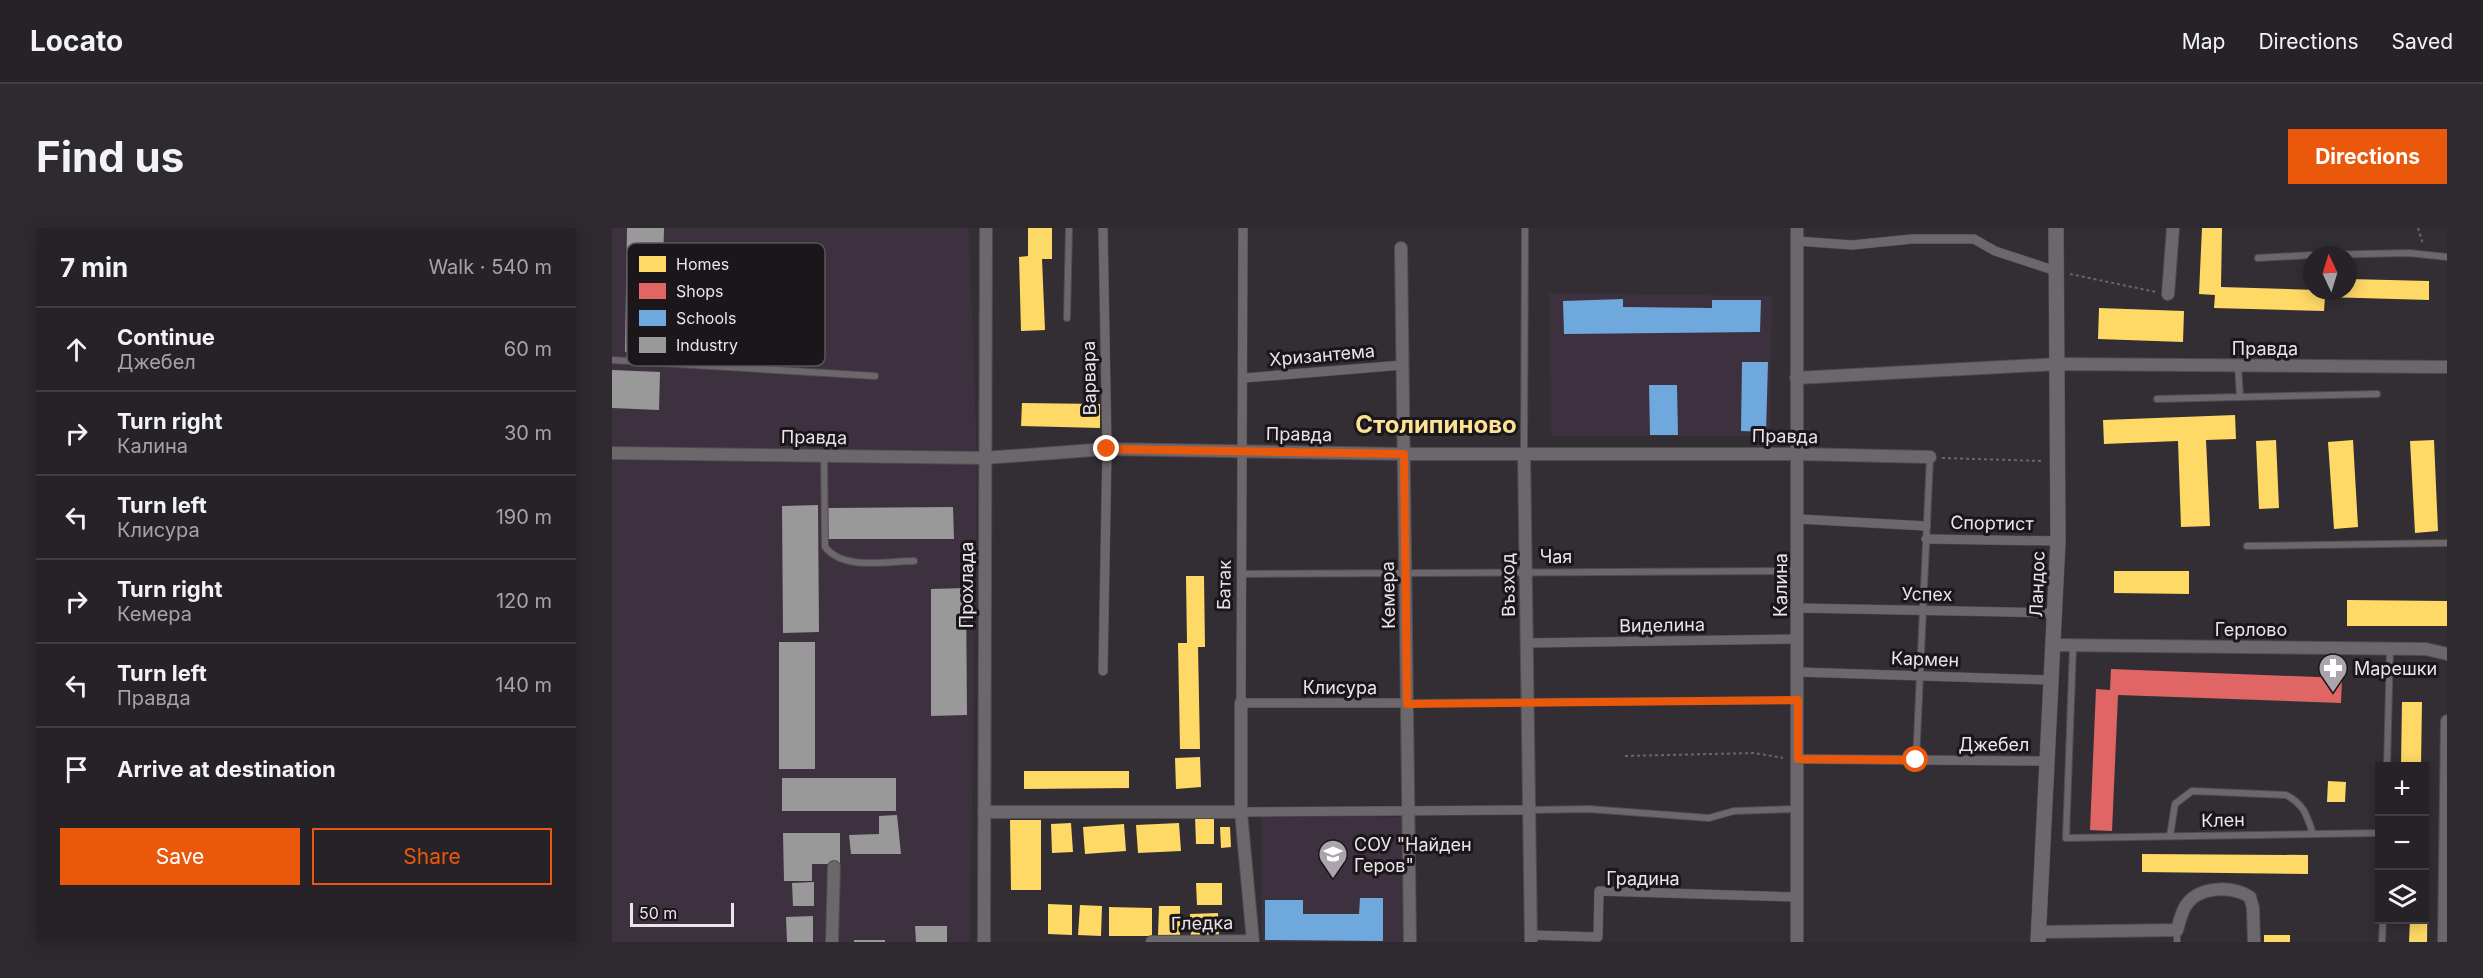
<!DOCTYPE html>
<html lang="en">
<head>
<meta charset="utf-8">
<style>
	body { margin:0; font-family:Inter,sans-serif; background:#2e2a2f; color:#f1f3f6 }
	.controls { position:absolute; right:18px; bottom:18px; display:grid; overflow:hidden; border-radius:0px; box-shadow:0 3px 15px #0003 }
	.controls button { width:54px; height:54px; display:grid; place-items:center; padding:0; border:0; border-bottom:2px solid #423f44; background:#262227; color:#f1f3f6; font:30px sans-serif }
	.compass { position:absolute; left:1691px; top:18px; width:54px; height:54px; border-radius:50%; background:#262227; box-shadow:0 3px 15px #0003; rotate:356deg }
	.scale { position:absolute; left:18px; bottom:15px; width:104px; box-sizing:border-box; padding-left:6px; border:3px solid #eae4eb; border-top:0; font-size:16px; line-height:21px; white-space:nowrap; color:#eae4eb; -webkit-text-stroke:4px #1a161a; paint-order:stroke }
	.stop { position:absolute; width:18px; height:18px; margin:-14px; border:4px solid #ea580c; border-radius:50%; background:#fff }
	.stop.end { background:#ea580c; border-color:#fff; box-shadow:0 2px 6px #0008 }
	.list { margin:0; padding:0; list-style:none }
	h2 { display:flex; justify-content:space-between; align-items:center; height:78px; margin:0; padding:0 24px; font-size:26px }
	h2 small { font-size:20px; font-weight:400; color:#a4a4a7 }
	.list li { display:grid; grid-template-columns:39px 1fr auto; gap:18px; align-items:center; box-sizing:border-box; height:84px; padding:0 24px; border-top:2px solid #423f44 }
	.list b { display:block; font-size:22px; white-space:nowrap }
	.list p { margin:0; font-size:20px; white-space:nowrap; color:#a4a4a7 }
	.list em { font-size:20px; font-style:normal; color:#a4a4a7 }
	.actions { display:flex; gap:12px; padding:18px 24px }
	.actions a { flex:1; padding:14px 0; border:2px solid #ea580c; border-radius:0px; text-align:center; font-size:21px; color:#ea580c }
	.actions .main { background:#ea580c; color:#fff }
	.icon { flex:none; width:33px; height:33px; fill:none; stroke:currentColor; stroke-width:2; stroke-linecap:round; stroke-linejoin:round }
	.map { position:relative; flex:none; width:1835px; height:714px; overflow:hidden; border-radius:0px }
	header { display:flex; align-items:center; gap:36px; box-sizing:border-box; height:84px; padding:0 30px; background:#262227; border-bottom:2px solid #423f44 }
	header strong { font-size:28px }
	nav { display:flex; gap:33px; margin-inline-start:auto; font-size:21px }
	.intro { display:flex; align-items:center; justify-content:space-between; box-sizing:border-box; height:144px; padding:0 36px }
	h1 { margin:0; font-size:42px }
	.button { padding:15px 27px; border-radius:0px; background:#ea580c; color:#fff; font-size:21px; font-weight:700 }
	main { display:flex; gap:36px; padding:0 36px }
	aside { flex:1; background:#262227; border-radius:0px; box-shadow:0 3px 15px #0003 }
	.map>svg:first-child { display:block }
</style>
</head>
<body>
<header>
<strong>Locato</strong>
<nav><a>Map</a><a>Directions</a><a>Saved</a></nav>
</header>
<div class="intro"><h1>Find us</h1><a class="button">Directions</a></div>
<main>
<aside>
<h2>7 min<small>Walk · 540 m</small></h2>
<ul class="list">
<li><svg class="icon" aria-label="ahead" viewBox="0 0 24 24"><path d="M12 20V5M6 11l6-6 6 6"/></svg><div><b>Continue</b><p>Джебел</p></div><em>60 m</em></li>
<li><svg class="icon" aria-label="right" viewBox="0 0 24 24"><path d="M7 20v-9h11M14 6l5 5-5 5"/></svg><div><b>Turn right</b><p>Калина</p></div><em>30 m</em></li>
<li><svg class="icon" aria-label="left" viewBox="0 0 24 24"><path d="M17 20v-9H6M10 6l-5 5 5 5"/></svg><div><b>Turn left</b><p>Клисура</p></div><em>190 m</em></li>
<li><svg class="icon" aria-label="right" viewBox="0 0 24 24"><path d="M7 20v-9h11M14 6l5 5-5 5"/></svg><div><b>Turn right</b><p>Кемера</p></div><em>120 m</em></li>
<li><svg class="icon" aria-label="left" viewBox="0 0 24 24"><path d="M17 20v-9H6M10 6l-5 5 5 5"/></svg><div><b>Turn left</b><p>Правда</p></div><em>140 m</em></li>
<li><svg class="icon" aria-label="arrive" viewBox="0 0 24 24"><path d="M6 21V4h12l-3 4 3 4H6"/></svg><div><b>Arrive at destination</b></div></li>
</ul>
<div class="actions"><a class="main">Save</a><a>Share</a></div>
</aside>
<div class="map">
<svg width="1835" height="714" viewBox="0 0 1835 714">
	<rect width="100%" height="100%" fill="#332e34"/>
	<path fill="#3d313f" d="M0 0H357L365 234 358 714H0Z
		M937 65 1160 68 1158 208H939Z
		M649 586 790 589 793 714H650Z"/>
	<path fill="#ffd966" d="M416 0H440V31H430L433 102 409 103 407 29 416 28Z
		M1590 0H1610L1609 59 1736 63V51L1817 53V72L1713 69 1712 83 1602 80 1603 67 1587 66Z
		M1487 80 1572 83 1571 114 1486 111Z
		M410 175 488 176V200L409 198Z
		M1623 187 1624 211 1594 212 1598 298 1569 299 1566 213 1492 216 1491 192Z
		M1664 212 1667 280 1647 281 1644 213Z
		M1741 212 1746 299 1722 301 1716 214Z
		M1822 212 1826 303 1803 305 1798 213Z
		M1502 343H1577V366L1502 365Z
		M574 348H592L593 419H586L588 521H568L566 415H575Z
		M1735 372 1835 373V398H1735Z
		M1790 474H1810L1809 538H1789Z
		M588 529 589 559 564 561 563 530Z
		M412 543H517V560L412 561Z
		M1716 553 1734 554 1733 574H1715Z
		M583 588H602V616H584Z
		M398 592H429V662H399Z
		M459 595 461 624 440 625 439 596Z
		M567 595 569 623 526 625 524 597Z
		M512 596 514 623 473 626 471 599Z
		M608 599H618L619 619 609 620Z
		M1530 626 1696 627V646L1530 644Z
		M1812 647H1816L1815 714H1797L1798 692H1812Z
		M584 655H610V677H585Z
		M436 676 460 677V707L436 706Z
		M468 677 490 678 489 708 466 707Z
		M547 678H568V707H546Z
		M497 679 540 680V708H497Z
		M606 685 607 708 579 709 578 686Z
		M1652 707H1678V714H1652Z"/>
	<path fill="#e06666" d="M1499 441 1730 450 1729 475 1506 467 1500 603 1478 602 1484 461 1498 462Z"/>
	<path fill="#6fa8dc" d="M1011 71V79L1100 80V72H1149L1148 104 952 106 951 73Z
		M1130 134H1156L1154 204 1129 203Z
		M1037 157H1065L1066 207H1038Z
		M748 670H771V713L653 712V672H691V686H747Z"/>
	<path fill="#999" d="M15 0H52L49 125 13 124Z
		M0 142 48 144 47 182 0 180Z
		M206 277 207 404 171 405 170 278Z
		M341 279 342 311H215V280Z
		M354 360 355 487 319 488V361Z
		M167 414H203V541H167Z
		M170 550H284V583H170Z
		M285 587 289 626H239L237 607 267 606V588Z
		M171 605H228V636H200V653H172Z
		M202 654V678H181L180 655Z
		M201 688V714H175L174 689Z
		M303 698H335V714H304Z
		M242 712H273V714H242Z"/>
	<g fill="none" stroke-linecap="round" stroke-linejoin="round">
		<g stroke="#504c51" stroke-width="8">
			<path id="service" d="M1703 27 1797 25 1835 29
				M1646 30 1700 27
				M455 90 457 0
				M0 132 263 148
				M1626 138 1628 169 1765 166
				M1545 171 1628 169
				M912 225 913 0
				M212 226 213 319C232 343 274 333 302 333
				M1635 318 1835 315
				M631 346 1185 343
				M1461 418 1454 610 1768 605
				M795 475 1185 472
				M1304 533 1318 229
				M1775 538 1778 420
				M917 582 977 581 1097 590 1122 583 1185 581
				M1558 608 1563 576 1580 563 1674 567C1692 576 1695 588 1701 606
				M1565 714V702
				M1770 714 1771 692"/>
		</g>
		<g stroke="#504c51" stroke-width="10">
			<path id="pedestrian" d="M631 0 629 475H795
				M1185 13 1240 17 1300 11H1362L1383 23 1444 43
				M632 150 791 137
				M1186 291 1314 298
				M1314 311 1446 313
				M1186 380 1443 385
				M915 415 1186 411
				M491 443 495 221 491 0
				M1186 444 1439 452
				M1186 531 1435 533
				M629 584 917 582
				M919 707 986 709 987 663 1185 669"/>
		</g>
		<g stroke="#504c51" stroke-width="14">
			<path id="minor" d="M1185 0V714
				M789 20 798 714
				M1556 66 1561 0
				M1184 150 1446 136 1835 139
				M0 225 372 230 495 221 792 226H1186L1318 229
				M912 225 919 714
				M1442 417 1814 421 1835 426
				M629 475V584L641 714
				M372 584H629
				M1427 704 1565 702C1567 695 1569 686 1573 679 1585 658 1620 657 1638 669L1641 680 1642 714
				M220 714 222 639
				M372 714 374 0
				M540 714 641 713
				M1832 714 1835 493"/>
		</g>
		<g stroke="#504c51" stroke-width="16">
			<path id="tertiary" d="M1426 714 1446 313 1444 0"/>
		</g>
		<path stroke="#69656a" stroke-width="2" stroke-dasharray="3 3" stroke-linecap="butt" d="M1806 0 1811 16
			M1458 46 1544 64
			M1330 230 1432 233
			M1013 528 1142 525 1171 530"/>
		<use href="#service" stroke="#6b676b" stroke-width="6"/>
		<use href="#pedestrian" stroke="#6b676b" stroke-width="9"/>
		<use href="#minor" stroke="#6b676b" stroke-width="12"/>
		<use href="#tertiary" stroke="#6b676b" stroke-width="15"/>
	</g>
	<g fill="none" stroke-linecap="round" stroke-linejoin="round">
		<path stroke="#ea580c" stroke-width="8" d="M495 221 792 226 795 476 1186 472V531L1304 532"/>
	</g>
	<defs>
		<g id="pharmacy-pin" transform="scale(1.5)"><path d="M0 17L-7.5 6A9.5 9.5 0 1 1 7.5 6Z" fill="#aaa4ab" stroke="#1a161a"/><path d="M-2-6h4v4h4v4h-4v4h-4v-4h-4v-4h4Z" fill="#fff"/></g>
		<g id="school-pin" transform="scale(1.5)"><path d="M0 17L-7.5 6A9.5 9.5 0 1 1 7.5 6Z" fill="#aaa4ab" stroke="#1a161a"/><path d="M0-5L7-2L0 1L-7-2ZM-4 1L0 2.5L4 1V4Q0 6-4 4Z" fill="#fff"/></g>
	</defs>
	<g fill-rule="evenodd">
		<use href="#pharmacy-pin" x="1721" y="440"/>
		<use href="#school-pin" x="721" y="626"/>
	</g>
	<g text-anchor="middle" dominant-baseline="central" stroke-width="6" stroke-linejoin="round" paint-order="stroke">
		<g font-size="18" fill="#eae4eb" stroke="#1a161a">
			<text x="1653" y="120">Правда</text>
			<text transform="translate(710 127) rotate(-5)">Хризантема</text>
			<text transform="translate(477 150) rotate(-91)">Варвара</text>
			<text transform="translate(687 206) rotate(1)">Правда</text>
			<text transform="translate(1173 208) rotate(1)">Правда</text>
			<text transform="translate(202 209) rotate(1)">Правда</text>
			<text transform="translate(1380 295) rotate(1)">Спортист</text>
			<text x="944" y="328">Чая</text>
			<text transform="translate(1425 356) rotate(-88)">Ландос</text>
			<text transform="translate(354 357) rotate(-90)">Прохлада</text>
			<text transform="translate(612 357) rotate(-89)">Батак</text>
			<text transform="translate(896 357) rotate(-91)">Възход</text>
			<text transform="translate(1168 357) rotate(-90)">Калина</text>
			<text transform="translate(1315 366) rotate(1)">Успех</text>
			<text transform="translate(776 367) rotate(-91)">Кемера</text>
			<text transform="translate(1050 397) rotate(-1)">Виделина</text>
			<text x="1639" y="401">Герлово</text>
			<text transform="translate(1313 431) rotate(2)">Кармен</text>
			<text x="728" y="459">Клисура</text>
			<text x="1382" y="516">Джебел</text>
			<text transform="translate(1611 592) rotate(-1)">Клен</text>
			<text x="1031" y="650">Градина</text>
			<text transform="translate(590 695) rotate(-1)">Гледка</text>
		</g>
		<g font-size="18" fill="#eae4eb" stroke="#1a161a" text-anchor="start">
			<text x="1742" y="440">Марешки</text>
			<text x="742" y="616">СОУ "Найден<tspan x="742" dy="21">Геров"</tspan></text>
		</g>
		<g font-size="24" font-weight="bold" fill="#fbe295" stroke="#1a161a">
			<text x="824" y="196">Столипиново</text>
		</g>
	</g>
	<rect x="15" y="15" width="198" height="123" rx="9" fill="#1a161a" stroke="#585459" stroke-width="1.5"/>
	<rect x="27" y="28" width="27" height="16" fill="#ffd966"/>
	<rect x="27" y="55" width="27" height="16" fill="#e06666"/>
	<rect x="27" y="82" width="27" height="16" fill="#6fa8dc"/>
	<rect x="27" y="109" width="27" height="16" fill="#999"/>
	<g font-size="16" fill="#eae4eb">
		<text x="64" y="42">Homes</text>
		<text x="64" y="69">Shops</text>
		<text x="64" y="96">Schools</text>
		<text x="64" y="123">Industry</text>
	</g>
</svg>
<div class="controls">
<button>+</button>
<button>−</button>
<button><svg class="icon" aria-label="layers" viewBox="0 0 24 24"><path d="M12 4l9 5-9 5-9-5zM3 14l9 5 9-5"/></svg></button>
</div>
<svg class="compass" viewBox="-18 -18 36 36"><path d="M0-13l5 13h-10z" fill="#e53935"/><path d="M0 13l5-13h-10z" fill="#a4a4a7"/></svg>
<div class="scale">50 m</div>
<div class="stop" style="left:1304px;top:532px"></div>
<div class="stop end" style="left:495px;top:221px"></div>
</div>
</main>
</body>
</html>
